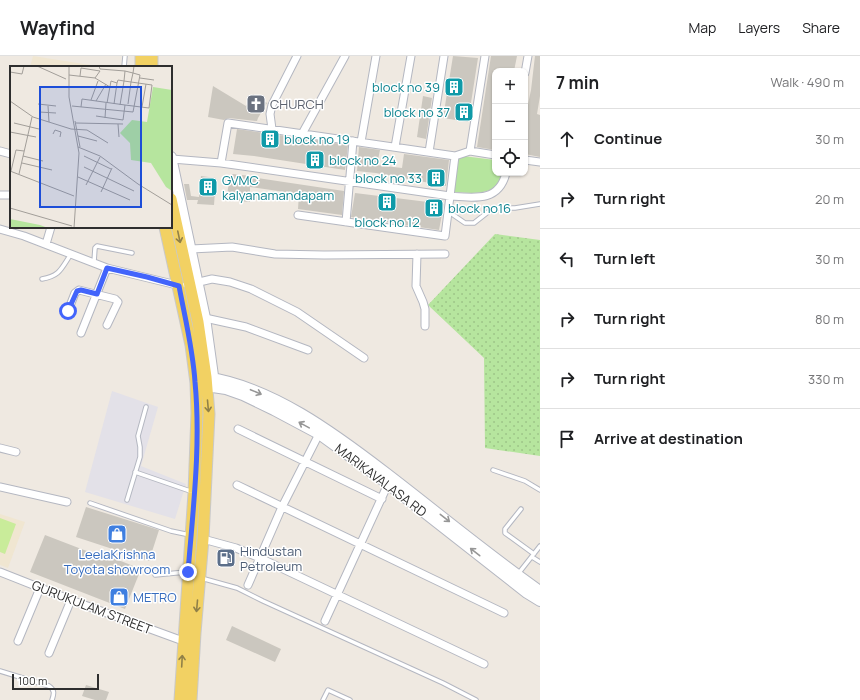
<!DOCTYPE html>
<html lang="en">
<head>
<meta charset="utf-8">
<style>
	body { margin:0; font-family:Manrope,sans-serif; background:#f2f2f2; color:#202124 }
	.controls { position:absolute; right:12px; top:12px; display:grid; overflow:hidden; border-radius:8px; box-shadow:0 1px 3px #0004 }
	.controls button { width:36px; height:36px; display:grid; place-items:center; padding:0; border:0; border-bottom:1px solid #e0e0e0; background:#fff; color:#202124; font:20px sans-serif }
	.scale { position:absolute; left:12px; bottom:10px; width:87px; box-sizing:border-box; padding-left:4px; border:2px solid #2e2e2e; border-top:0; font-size:11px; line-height:14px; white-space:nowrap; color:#2e2e2e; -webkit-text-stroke:3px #fff; paint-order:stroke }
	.stop { position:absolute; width:12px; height:12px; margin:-9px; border:3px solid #4264fb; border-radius:50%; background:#fff }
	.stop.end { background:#4264fb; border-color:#fff; box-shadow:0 1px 4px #0008 }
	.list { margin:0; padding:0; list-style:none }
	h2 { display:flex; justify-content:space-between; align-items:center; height:52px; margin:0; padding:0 16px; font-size:17px }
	h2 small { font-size:13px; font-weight:400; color:#757577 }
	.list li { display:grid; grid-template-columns:26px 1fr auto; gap:12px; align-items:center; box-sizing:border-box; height:60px; padding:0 16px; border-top:1px solid #e0e0e0 }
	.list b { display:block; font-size:15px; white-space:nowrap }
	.list em { font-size:13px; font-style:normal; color:#757577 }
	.icon { flex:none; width:22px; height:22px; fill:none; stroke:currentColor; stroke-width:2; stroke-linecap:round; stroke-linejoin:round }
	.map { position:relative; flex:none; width:540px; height:644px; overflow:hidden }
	header { display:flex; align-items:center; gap:24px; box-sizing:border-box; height:56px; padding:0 20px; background:#fff; border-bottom:1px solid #e0e0e0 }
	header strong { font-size:19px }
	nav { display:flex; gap:22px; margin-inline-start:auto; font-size:14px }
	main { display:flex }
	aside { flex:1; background:#fff }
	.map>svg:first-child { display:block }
</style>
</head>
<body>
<header>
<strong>Wayfind</strong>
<nav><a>Map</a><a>Layers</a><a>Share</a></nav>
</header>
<main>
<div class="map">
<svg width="540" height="644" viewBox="0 0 540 644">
	<defs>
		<pattern id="grass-dots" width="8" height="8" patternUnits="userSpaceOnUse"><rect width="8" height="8" fill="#b6e59e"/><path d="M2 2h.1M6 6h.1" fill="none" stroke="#9dc588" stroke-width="1.8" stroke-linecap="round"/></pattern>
	</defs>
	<rect width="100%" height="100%" fill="#efe9e1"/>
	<path fill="#e3e1e8" d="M112 335 158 351 141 410 186 428 175 463 85 436Z"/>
	<path fill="#f0e6d1" d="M33 0 103 11H30Z
		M0 458 25 466 8 512 0 509Z"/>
	<path fill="url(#grass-dots)" d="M495 178 540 184V400L485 392 484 302 428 249Z"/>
	<path fill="#b6e59e" d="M463 100 495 104V117H504C503 120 502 124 501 126 490 140 469 137 454 136L458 104Z"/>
	<path fill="#c9ec9a" d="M0 462 16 468 5 498 0 496Z"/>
	<path fill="#cbc7bf" d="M453 0 478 2 468 66 443 62Z
		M491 0H517L514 15H495V94L477 91Z
		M535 0H540V40L537 58 540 59V101L525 98V63L531 34Z
		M213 30 246 50 253 38 267 47 258 62 257 65 229 62 224 64 208 61Z
		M423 40 432 42 426 83 417 81Z
		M237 73 348 89 345 114 254 100 233 98Z
		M359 91 380 94 377 109 402 112 404 98 449 104 446 130 376 117 357 115Z
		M232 118 251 120V121L344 135 342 159 298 153 299 138 250 131V146L227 144 228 132Z
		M201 120 216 122 214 149 197 148 198 144H187L184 128H189L191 140 199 141Z
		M355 137 444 148 439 174 351 161Z
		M86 451 159 474 149 505 76 481Z
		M45 479 97 499 98 496 141 513 125 553 30 516Z
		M221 495 233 496V508L221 507Z
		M232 570 281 593 275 606 226 584Z
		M86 629 109 636 106 644H95L82 640Z"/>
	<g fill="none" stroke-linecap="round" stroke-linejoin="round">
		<g stroke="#b4b7c1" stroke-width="5.5">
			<path id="lane" d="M124 11 125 0
				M449 156 465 167H474L488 156 498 152H515L540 148
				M94 206 95 192 97 190 132 197
				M42 223C60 220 61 213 71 198
				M493 414 525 425 540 434
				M135 416 193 436
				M127 444 140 401V391L138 380 146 351
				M90 447 171 475 190 479
				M521 453 505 473V477L534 498
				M532 501 540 506
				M518 518 540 490
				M155 519 186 516
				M201 522 237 532 263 545 443 627 476 644
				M0 615 49 630C55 634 54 638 52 644
				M323 644 328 634 350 644"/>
		</g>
		<g stroke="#b4b7c1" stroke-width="9">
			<path id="street" d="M525 17 528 0
				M272 73 270 58 272 49 297 0
				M302 78 345 0
				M361 86 376 0
				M395 91 411 0
				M0 95 11 98
				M470 95 485 0
				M429 96 444 0
				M455 100 470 95 495 99
				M172 103 221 107 450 140C475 142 499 146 506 117
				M525 104 540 106
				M221 107 228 67 455 100 445 180 298 159
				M0 139H11
				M346 166 353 85
				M0 173 24 180 107 212 181 230
				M46 188 51 171
				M191 193 232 191 275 198 324 199 445 198
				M417 198 416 230 423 246 425 253V270
				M195 227 212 223 230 226 251 233 297 256 364 302
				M68 255 75 237 79 234 115 243 118 246 107 269
				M205 262 246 271 308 294
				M81 277 107 212
				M238 373 382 443
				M0 392 16 396
				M237 429 504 557
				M0 431 67 446
				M203 483 236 492 260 502 484 608
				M0 516 71 544 183 585
				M248 529 282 451 319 378
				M325 565 388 428
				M18 585 40 532
				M49 597 71 544"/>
		</g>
		<g stroke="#b4b7c1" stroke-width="12">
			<path id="secondary" d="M171 101 205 262 214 327
				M206 321C272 331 334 377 386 417 437 456 487 498 540 535
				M206 330 226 333 243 339 274 354 319 378 388 428 527 537 540 545"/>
		</g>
		<g stroke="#c9c9c9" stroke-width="13">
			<path id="primary" d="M141 0V11
				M152 0V11
				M171 143 198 266 206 321 209 358 203 483 195 577 191 644
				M165 171 191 289 196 327 197 357 194 437 180 644"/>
		</g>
		<use href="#lane" stroke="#fff" stroke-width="3.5"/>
		<use href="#street" stroke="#fff" stroke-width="7"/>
		<use href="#secondary" stroke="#fff" stroke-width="10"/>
		<use href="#primary" stroke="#f2d163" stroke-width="11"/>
	</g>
	<defs><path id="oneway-shaft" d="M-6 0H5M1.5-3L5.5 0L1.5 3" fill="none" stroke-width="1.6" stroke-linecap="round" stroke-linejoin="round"/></defs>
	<g stroke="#908048">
		<use href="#oneway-shaft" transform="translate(179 181) rotate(78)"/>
		<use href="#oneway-shaft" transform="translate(208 350) rotate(85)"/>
		<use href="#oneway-shaft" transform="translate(197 550) rotate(95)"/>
		<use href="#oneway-shaft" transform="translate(182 605) rotate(-87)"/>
	</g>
	<g stroke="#969696">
		<use href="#oneway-shaft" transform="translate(256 336) rotate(23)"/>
		<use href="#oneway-shaft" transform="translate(304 369) rotate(-151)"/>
		<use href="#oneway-shaft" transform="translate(445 462) rotate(38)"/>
		<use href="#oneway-shaft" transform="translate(475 496) rotate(-142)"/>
	</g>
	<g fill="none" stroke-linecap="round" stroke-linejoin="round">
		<path stroke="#4264fb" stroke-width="5" d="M68 255 77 235 81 234 97 238 107 212 147 221 179 230C185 262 193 294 195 326 201 389 193 453 188 516"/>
	</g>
	<defs>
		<g id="building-square" transform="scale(1)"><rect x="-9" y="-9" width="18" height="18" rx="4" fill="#0f9aa8" stroke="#fff"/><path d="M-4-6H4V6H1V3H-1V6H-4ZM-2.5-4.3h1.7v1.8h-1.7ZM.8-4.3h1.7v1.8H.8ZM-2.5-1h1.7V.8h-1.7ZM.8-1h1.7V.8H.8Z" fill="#fff"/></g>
		<g id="church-square" transform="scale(1)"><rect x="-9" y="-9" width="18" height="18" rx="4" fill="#6b7280" stroke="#fff"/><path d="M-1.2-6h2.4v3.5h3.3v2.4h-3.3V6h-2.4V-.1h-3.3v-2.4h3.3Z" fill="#fff"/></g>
		<g id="shop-square" transform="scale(1)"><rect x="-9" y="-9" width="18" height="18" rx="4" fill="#3f7fe0" stroke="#fff"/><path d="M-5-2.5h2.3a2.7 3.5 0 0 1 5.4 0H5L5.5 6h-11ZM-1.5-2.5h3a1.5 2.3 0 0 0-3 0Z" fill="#fff"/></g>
		<g id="fuel-square" transform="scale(1)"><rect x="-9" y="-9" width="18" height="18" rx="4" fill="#5c6f8a" stroke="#fff"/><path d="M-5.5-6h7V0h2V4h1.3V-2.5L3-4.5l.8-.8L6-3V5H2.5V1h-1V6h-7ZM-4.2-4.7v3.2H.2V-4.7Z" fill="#fff"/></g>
	</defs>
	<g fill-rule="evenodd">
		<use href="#building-square" x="454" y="31"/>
		<use href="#church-square" x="256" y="48"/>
		<use href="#building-square" x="464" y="56"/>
		<use href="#building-square" x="270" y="83"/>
		<use href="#building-square" x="315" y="104"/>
		<use href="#building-square" x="436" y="122"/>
		<use href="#building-square" x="208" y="131"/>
		<use href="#building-square" x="387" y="146"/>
		<use href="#building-square" x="434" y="152"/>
		<use href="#shop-square" x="117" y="478"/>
		<use href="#fuel-square" x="226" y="502"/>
		<use href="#shop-square" x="119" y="541"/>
	</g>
	<g text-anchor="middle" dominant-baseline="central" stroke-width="3" stroke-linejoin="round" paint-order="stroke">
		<g font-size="13" fill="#0d838f" stroke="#fff" text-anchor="start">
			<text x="440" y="31" text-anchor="end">block no 39</text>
			<text x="450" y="56" text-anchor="end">block no 37</text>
			<text x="284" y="83">block no 19</text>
			<text x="329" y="104">block no 24</text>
			<text x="422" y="122" text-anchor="end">block no 33</text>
			<text x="222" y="124">GVMC<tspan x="222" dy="15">kalyanamandapam</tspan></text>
			<text x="448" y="152">block no16</text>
			<text x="387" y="166" text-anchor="middle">block no 12</text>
		</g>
		<g font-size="13" fill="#5b616d" stroke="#fff" text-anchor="start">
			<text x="270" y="48">CHURCH</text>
		</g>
		<g font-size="13" fill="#2e2e2e" stroke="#fff">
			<text transform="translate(381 424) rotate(37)">MARIKAVALASA RD</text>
			<text transform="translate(92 551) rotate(21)">GURUKULAM STREET</text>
		</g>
		<g font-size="13" fill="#4e5e75" stroke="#fff" text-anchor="start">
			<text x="240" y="495">Hindustan<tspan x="240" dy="15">Petroleum</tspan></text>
		</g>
		<g font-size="13" fill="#366cbe" stroke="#fff">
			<text x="117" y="498">LeelaKrishna<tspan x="117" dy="15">Toyota showroom</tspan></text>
			<text x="133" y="541" text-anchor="start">METRO</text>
		</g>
	</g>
	<g transform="translate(10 10)">
		<rect width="162" height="162" fill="#efe9e1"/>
		<path d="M143 21 162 24V125L156 121 141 97 121 94 120 77 110 67 122 54 137 56ZM0 153 30 159 38 162H0Z" fill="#b6e59e"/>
		<path fill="none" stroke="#a29e99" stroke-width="1" d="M27 0 56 13M59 0V31L69 87 64 162M89 0 90 3 115 5M0 6 12 8 14 0M59 9 85 12 100 21M70 10 71 2 90 5 85 12M130 12 144 14M81 34 88 15M0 35 23 51 61 63 77 64 98 77M86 35 96 18M97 37 101 15 107 17 108 14 114 15 121 16 123 7 115 5 114 15 110 39M28 38 46 40M104 38 107 17M115 39 139 42 142 19 121 16 118 38M38 40 39 56M62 40 123 46 130 9 123 7 124 0M71 41 72 33 115 39 113 54 86 50M132 41 136 18M29 46 46 47M95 52 96 37M65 55 70 81M4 57 29 63M66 57 113 58M108 58 109 71M0 66 26 71M43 68 45 64 51 66 50 71M68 70 87 75M68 81 90 90 128 118 162 139M13 90 33 95M74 90 101 103M12 97 42 104M74 101 124 125M0 105 64 130M1 105 6 84 14 85M9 108 22 51M68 111 120 134M76 119 90 91M91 126 102 102M0 142 62 160"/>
		<path fill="#1d4ed8" fill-opacity="0.15" stroke="#1d4ed8" stroke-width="2" d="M30 21H131V141H30Z"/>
		<rect width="162" height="162" fill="none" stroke="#2e2e2e" stroke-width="2"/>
	</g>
</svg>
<div class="controls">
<button>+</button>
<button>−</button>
<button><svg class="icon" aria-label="locate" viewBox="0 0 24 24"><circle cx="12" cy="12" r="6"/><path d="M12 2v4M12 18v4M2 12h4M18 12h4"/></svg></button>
</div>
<div class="scale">100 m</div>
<div class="stop" style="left:68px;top:255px"></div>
<div class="stop end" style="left:188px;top:516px"></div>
</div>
<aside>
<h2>7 min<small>Walk · 490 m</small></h2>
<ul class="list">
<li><svg class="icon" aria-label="ahead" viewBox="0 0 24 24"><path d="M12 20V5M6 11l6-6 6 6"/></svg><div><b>Continue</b></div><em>30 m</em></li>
<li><svg class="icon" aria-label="right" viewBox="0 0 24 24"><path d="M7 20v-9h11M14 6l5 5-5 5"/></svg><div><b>Turn right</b></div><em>20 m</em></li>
<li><svg class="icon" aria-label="left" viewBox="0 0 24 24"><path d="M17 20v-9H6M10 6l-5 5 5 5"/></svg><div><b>Turn left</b></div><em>30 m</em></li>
<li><svg class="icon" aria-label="right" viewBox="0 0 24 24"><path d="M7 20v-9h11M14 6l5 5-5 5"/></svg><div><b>Turn right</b></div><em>80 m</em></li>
<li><svg class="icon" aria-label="right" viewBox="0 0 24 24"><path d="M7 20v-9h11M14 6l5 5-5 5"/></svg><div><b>Turn right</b></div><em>330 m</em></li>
<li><svg class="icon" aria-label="arrive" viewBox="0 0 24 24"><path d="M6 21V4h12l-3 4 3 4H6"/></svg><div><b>Arrive at destination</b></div></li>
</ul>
</aside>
</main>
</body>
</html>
